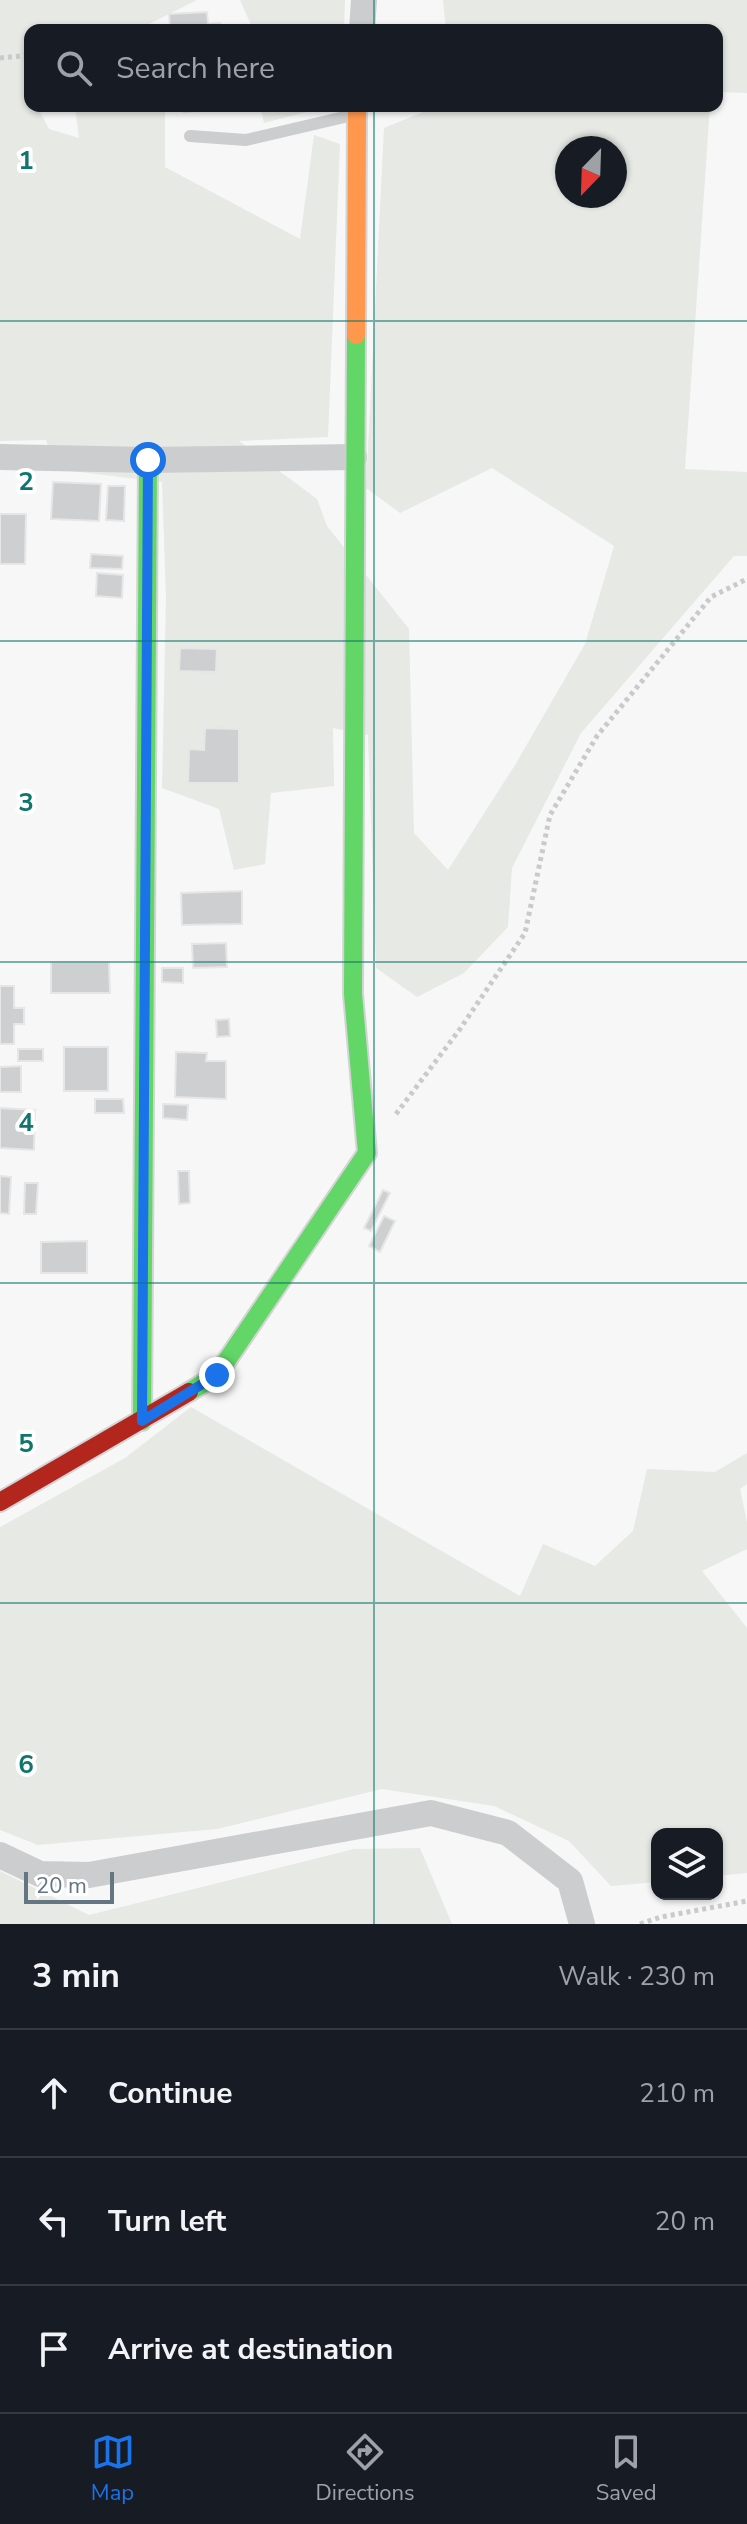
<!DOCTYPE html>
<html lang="en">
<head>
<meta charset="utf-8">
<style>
	body { margin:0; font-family:"Nunito Sans",sans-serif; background:#242831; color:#f1f3f6 }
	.controls { position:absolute; right:24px; bottom:24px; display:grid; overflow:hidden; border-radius:16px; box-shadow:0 2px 6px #0004 }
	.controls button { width:72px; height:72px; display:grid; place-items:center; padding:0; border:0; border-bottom:2px solid #363941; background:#171b24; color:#f1f3f6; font:40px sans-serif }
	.compass { position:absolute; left:555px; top:136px; width:72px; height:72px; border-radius:50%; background:#171b24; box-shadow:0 2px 6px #0004; rotate:203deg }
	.scale { position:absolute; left:24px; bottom:20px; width:90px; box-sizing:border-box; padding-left:8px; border:4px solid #637681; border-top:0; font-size:22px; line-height:28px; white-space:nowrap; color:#637681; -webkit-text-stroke:6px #fff; paint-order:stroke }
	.stop { position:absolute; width:24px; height:24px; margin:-18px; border:6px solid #1a73e8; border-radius:50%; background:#fff }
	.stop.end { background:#1a73e8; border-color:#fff; box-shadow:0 2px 8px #0008 }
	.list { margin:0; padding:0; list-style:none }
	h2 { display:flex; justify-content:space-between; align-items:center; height:104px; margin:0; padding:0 32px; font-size:34px }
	h2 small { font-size:26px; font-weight:400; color:#9ea1a6 }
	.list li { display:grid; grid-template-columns:52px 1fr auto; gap:24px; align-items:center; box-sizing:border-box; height:128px; padding:0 32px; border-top:2px solid #363941 }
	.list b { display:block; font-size:30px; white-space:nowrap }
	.list em { font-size:26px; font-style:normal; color:#9ea1a6 }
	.icon { flex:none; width:44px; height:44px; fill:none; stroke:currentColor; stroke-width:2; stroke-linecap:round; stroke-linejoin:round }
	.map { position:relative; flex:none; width:747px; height:1924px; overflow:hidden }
	.search { position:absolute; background:#171b24; box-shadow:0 2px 6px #0004; left:24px; right:24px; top:24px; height:88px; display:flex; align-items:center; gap:20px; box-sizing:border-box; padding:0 28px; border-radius:16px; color:#9ea1a6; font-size:30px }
	.sheet { height:488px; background:#171b24 }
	nav { display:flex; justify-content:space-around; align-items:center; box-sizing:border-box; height:112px; border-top:2px solid #363941; background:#171b24; font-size:22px; color:#9ea1a6 }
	nav a { display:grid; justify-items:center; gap:4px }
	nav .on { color:#1a73e8 }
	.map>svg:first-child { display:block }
</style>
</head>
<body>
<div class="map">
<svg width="747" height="1924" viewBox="0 0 747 1924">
	<rect width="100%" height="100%" fill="#f7f7f7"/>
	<path fill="#e6e9e4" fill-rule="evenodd" d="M0 0H197L137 30H30V84L27 86 30 92V106H37L49 129 79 138 75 106H165V167L300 239 314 135 340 144 328 437 239 441 317 499 327 526 409 629 414 833 448 870 515 765 585 644 614 546 492 468 400 513 366 488 384 128 438 106H710L685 469 747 472V556H734L581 733 512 868 508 927 464 973 417 997 376 968 368 735 333 728 334 786 271 793 265 864 234 870 219 809 162 788 166 598 162 482 55 469 46 440 0 441ZM567 148H615V196H567Z
		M240 0H345L344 30 252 27Z
		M443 0H747V93L717 92V30H446Z
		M260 106H329L264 123Z
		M191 1407 520 1596 543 1544 595 1566 633 1531 647 1469 715 1472 747 1453V1484L740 1489 747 1522V1549L702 1571 747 1628V1873L717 1876V1834H657V1882L611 1886 569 1841 494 1806 382 1789 217 1829 38 1845 0 1830V1527L125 1458Z
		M420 1848 452 1924H0V1871L89 1915 354 1849Z"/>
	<path fill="#cdcfd0" stroke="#e6e6e6" stroke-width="2" d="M207 12 208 24 220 23V30H155L170 28 169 14Z
		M183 106H226V109L184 112Z
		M53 482 101 484 99 521 51 519Z
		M108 486H125L124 521 106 520Z
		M0 514H26L25 564H0Z
		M91 554 123 556 122 569 90 568Z
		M97 573 123 575 122 598 96 596Z
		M180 648 217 649 216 672 179 671Z
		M205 728 239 729V783H188L189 749 204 750Z
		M242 891V924L182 925 181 893Z
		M226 943 227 967 193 968 192 944Z
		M51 962H109L110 993H51Z
		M162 968H183V983L162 982Z
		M0 986H14V1008H24V1024H14V1044H0Z
		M229 1019 230 1036 217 1037 216 1020Z
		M64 1047H108V1091H64Z
		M18 1049H43V1061H18Z
		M176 1052 207 1053 206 1061H226V1099L175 1097Z
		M21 1066V1092H0V1067Z
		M95 1099H123L124 1113H95Z
		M163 1104 188 1105 187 1120 163 1118Z
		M0 1108 35 1110 34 1150 0 1148Z
		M178 1171H189L190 1203 179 1204Z
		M0 1176 11 1177 9 1214 0 1213Z
		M25 1183H38L36 1214H24Z
		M383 1190 390 1193 371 1231 364 1228Z
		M384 1216 395 1221 380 1252 369 1246Z
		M87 1241V1273H41V1242Z"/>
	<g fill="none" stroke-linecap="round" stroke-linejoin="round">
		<g stroke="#d3d4d5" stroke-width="22">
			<path id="fast" d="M189 1392 217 1375 367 1153 353 994 356 335
				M142 1421 148 460"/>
		</g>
		<g stroke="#d3d4d5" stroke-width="22">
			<path id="slow" d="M356 335 357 106"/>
		</g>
		<g stroke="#d3d4d5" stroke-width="22">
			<path id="jam" d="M0 1502 189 1392"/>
		</g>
		<path stroke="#c9cacb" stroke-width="5" stroke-dasharray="4 4" stroke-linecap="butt" d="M0 58 30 55
			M396 1114 460 1029 525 933 550 815 597 736 711 597 747 579
			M640 1924 661 1917 747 1901"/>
		<path stroke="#cccdce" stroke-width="12" d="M190 136 246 140 353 115"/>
		<path stroke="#cccdce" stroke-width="26" d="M362 30 364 0
			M0 457 148 460 354 457
			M0 1855 40 1874 89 1875 431 1813 508 1833 570 1881 582 1924"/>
		<use href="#fast" stroke="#63d668" stroke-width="18"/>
		<use href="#slow" stroke="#ff974d" stroke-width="18"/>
		<use href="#jam" stroke="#b3261e" stroke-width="18"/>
	</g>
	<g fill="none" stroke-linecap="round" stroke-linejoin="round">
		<path stroke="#1a73e8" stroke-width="10" d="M148 460 142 1421 217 1375"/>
	</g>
	<path fill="none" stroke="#0f766e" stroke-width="2" stroke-opacity="0.55" d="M374 0V30M374 106V1924M0 321H747M0 641H747M0 962H747M0 1283H747M0 1603H747"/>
	<g font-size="26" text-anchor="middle" font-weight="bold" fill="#0f766e" stroke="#fff" stroke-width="8" stroke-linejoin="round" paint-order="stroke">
		<text x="26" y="169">1</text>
		<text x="26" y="490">2</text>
		<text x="26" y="811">3</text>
		<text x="26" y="1131">4</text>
		<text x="26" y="1452">5</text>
		<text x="26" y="1773">6</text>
	</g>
</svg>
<div class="controls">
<button><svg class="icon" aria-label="layers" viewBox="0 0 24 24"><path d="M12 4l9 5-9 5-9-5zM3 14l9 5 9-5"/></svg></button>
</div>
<svg class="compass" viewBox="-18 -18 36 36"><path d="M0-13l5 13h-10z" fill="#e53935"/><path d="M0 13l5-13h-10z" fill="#9ea1a6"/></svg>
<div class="scale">20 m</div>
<div class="stop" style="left:148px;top:460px"></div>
<div class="stop end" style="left:217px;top:1375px"></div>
<div class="search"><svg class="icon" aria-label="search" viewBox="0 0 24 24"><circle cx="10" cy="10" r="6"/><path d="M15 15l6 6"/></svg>Search here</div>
</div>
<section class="sheet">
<h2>3 min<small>Walk · 230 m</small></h2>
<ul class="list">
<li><svg class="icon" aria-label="ahead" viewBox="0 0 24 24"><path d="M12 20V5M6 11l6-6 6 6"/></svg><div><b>Continue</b></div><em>210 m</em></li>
<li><svg class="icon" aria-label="left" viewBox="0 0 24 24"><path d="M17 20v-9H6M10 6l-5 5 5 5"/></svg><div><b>Turn left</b></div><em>20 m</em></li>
<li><svg class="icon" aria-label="arrive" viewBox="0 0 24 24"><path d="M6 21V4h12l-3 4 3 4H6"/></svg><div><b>Arrive at destination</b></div></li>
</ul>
</section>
<nav>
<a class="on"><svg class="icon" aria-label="map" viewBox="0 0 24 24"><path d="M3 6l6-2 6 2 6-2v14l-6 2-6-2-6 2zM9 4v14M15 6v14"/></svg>Map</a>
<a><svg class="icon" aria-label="directions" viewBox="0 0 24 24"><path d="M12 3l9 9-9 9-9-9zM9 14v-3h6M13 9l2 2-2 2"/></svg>Directions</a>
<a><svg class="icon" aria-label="saved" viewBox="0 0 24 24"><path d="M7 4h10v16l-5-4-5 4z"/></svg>Saved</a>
</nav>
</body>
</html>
